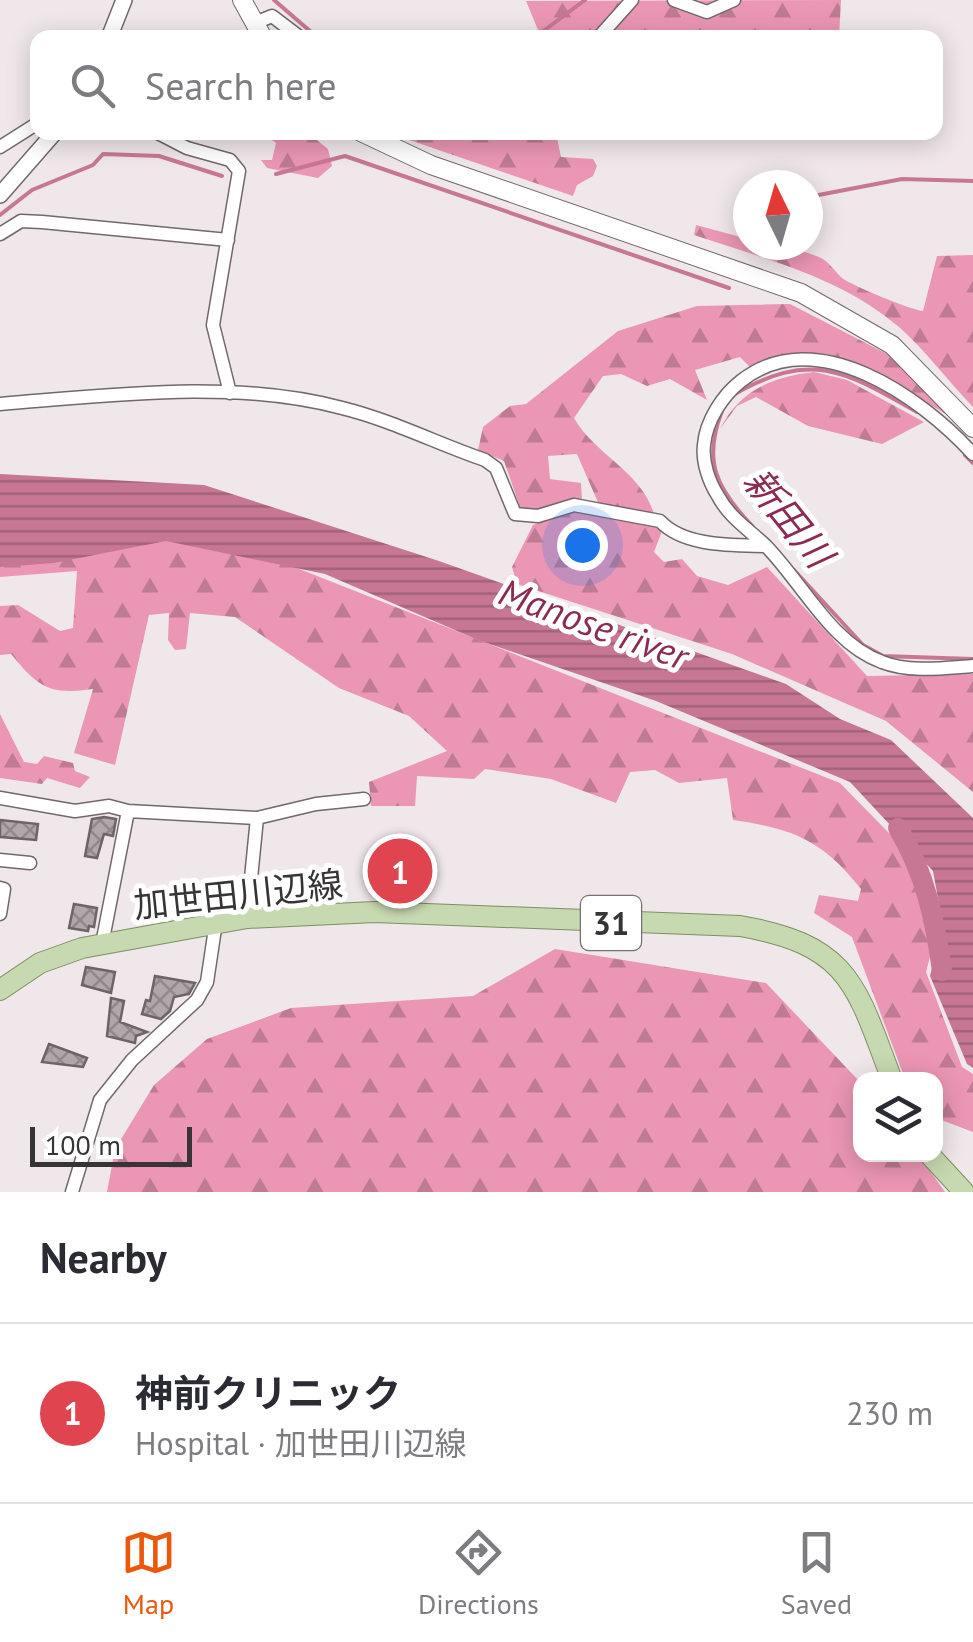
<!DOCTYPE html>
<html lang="en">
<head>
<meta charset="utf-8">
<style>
	body { margin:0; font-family:"PT Sans","Noto Sans JP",sans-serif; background:#f2f2f3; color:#2b2b33 }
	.controls { position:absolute; right:30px; bottom:30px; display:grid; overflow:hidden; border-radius:20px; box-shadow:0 5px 25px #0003 }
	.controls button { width:90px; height:90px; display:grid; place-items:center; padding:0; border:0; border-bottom:2px solid #e1e1e2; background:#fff; color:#2b2b33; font:50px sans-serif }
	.compass { position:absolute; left:733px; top:170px; width:90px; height:90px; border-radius:50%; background:#fff; box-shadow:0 5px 25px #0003; rotate:355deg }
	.scale { position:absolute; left:30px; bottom:25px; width:162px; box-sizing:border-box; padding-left:10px; border:5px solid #373435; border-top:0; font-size:28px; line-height:35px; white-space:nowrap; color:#373435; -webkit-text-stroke:8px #fff; paint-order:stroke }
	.you { position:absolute; left:582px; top:545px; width:35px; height:35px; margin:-25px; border:8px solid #fff; border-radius:50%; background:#1a73e8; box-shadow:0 0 0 15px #1a73e833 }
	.badge { display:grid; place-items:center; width:65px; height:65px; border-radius:50%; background:#ea580c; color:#fff; font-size:32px; font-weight:700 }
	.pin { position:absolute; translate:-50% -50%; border:5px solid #fff; box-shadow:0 2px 10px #0006 }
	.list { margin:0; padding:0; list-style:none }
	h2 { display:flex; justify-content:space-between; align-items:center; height:130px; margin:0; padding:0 40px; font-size:42px }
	h2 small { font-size:32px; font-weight:400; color:#7c7c81 }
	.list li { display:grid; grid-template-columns:65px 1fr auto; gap:30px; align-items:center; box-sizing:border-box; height:180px; padding:0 40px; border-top:2px solid #e1e1e2 }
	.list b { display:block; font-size:38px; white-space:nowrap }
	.list p { margin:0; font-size:32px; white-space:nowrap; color:#7c7c81 }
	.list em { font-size:32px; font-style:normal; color:#7c7c81 }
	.icon { flex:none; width:55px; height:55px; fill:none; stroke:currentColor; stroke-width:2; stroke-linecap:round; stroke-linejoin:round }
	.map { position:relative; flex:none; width:973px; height:1192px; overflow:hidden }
	.search { position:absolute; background:#fff; box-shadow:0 5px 25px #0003; left:30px; right:30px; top:30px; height:110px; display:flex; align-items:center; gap:25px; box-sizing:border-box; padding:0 35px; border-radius:20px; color:#7c7c81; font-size:38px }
	.sheet { height:310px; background:#fff }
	nav { display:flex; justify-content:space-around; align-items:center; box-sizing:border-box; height:140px; border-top:2px solid #e1e1e2; background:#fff; font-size:28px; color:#7c7c81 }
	nav a { display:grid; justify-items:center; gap:5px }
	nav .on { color:#ea580c }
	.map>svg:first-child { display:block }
</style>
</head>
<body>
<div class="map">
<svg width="973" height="1192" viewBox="0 0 973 1192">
	<defs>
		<pattern id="forest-firs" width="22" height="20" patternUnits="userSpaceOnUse" patternTransform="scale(2.5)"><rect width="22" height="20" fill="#ea96b4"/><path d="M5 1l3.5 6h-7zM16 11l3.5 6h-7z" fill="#be7b93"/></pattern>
		<pattern id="water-rules" width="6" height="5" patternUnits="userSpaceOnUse" patternTransform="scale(2.5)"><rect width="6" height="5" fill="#c77794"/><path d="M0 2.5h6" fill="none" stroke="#a2627a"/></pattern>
		<pattern id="building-cross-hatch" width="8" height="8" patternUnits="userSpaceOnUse" patternTransform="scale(2.5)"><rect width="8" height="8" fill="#b0a7aa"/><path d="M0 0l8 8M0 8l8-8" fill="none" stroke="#90898b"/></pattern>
	</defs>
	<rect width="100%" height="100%" fill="#f0e7ea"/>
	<path fill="url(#forest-firs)" d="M841 0 839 37H541L526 1Z
		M263 133H308L328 149 332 166 318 178 267 168 261 160H272L276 143Z
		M389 133H556L561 157 593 159 597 166 593 176 577 185 573 196Z
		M696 225 748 239V245C772 245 796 248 819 257 829 261 834 271 842 278 853 286 908 309 923 311L937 256 973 255V407C948 381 925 350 899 327 841 277 765 259 694 235Z
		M790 304 891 356 951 417C876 373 839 336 750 367L740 357 695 370 707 400 670 379 647 386 621 374 603 376 574 418C596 456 641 471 654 514L600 507 577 454 548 456 550 479 581 483 582 501C560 498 543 513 521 510L504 461 478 450 483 427 510 406 526 404 618 331 697 306Z
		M814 372 847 380 924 422 882 444 808 426 756 397 737 406 720 429C740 390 772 377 814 372Z
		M574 510 655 527 662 531 654 552 664 562 682 559 697 576 728 585 767 567 867 676 973 674V792L886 721 732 654 517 584 512 567 533 525Z
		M176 520 840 783 930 875 939 923 926 972 962 1067 973 1074V1132L936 1118V1080L905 1079 852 937 814 913 819 895 858 901 861 889C822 840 794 829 733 820L727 778 679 783 655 770 630 772 616 803 551 779 485 769 474 779 417 776 415 806H371L369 782 447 751 409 716 339 688 235 617 190 613 186 649 175 650 168 640 169 613 149 615 115 765 74 753 93 689C49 695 39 688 11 654L0 655V606L18 605 60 631 73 628 77 571 0 577V521Z
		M0 714 24 762 37 764 44 756 73 763 75 771 90 777 80 788 47 778 42 784 0 778Z
		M555 949 766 983 860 1082V1154L919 1155 945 1192H107L115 1149 154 1085 207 1039 291 1008 473 996Z"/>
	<path fill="url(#water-rules)" d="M0 474 204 485 439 561 786 684 840 719 891 740 973 818V1068L967 1064 930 976 943 926 933 871 850 782 656 701 478 640 325 574 166 541 54 563 0 567Z"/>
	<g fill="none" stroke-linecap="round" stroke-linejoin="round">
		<path stroke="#c77794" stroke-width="4" d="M274 0 318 38
			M534 38 585 0
			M276 174 345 156 729 288
			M808 197 902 179 973 181
			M0 215 32 190 93 165 103 154 159 156 222 176
			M746 243 748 239
			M733 395C811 350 844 370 917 412
			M722 411C702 462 717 489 753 527
			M965 455 973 463
			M794 570 863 645 883 656 973 659"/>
		<path stroke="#c77794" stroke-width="20" d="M898 828C925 873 935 919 942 971"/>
	</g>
	<path fill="url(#building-cross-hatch)" stroke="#6c6467" stroke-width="2.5" d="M104 817 116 819 113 836 104 834 97 858 85 856 92 819Z
		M0 820 38 824 36 840 0 837Z
		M74 904 97 908 94 927 89 926 88 931 69 928Z
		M86 967 115 972 111 993 82 985Z
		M155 976 195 983 189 994 174 997 170 1011 161 1019 142 1014 146 1000 150 1001Z
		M111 998 124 1001 120 1022 147 1032 136 1036 135 1043 107 1036Z
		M49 1044 87 1058 83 1067 42 1062Z"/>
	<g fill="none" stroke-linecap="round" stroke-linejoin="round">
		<g stroke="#71686b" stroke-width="15">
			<path id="minor" d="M674 0 707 12 734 0
				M255 23 272 16 301 38
				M598 38 632 0
				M156 132 187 148 230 160 239 171 213 325 230 393
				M0 147 38 123
				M0 234 21 221 42 222 228 240
				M0 404C111 395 233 379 342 408 391 420 438 444 485 460L496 468 515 514 538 516 574 505 660 521C684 547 733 545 766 546
				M973 454C921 397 816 322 741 381 722 396 706 421 704 445 702 462 709 482 718 496 729 517 748 529 765 545 802 582 831 644 882 662 910 673 944 668 973 666
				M0 798 75 811 109 806 128 811 257 818 316 804 364 799
				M0 860 30 863
				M0 888 4 889 0 914
				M247 918 257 818
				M102 944 128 811
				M72 1192 100 1100 132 1060 197 1000 207 982 216 922"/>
		</g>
		<g stroke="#71686b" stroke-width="18">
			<path id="tertiary" d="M109 38 124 0
				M0 195 55 132"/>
		</g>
		<g stroke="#71686b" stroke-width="20">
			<path id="secondary" d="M242 0 263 38
				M361 132 431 165 801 293 892 345 973 428"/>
		</g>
		<g stroke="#7c8f62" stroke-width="22">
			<path id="primary" d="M0 990 40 963 82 948 247 918 375 912 740 926C850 945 856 985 892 1080
				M929 1154 964 1192"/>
		</g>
		<use href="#minor" stroke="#fff" stroke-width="12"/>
		<use href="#tertiary" stroke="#fff" stroke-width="15"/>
		<use href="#secondary" stroke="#fff" stroke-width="18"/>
		<use href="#primary" stroke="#c7d9b0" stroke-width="20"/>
	</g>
	<g text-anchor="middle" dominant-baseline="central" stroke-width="10" stroke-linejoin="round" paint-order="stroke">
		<rect fill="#fff" stroke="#737172" stroke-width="2.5" x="581" y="896" width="60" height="54" rx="8"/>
		<g font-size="32" font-weight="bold" fill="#373435">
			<text x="611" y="923">31</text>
		</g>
		<g font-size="35" fill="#373435" stroke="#fff">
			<text transform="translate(238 894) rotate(-6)">加世田川辺線</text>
		</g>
		<g font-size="38" font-style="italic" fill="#8b2b55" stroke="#fff">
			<text transform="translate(789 517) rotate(51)">新田川</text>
			<text transform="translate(594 623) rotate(20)">Manose river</text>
		</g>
	</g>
</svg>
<div class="controls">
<button><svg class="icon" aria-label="layers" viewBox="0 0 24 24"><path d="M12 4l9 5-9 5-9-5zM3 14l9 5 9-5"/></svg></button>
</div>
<svg class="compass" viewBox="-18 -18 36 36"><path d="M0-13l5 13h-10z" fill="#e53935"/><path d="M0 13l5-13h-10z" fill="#7c7c81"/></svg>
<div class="scale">100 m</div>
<div class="you"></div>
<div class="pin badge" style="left:400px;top:871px;background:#e0444e">1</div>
<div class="search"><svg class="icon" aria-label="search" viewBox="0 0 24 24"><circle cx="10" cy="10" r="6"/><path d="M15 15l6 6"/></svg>Search here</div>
</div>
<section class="sheet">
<h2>Nearby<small></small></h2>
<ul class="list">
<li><span class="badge" style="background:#e0444e">1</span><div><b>神前クリニック</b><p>Hospital · 加世田川辺線</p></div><em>230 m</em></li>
</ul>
</section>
<nav>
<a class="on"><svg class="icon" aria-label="map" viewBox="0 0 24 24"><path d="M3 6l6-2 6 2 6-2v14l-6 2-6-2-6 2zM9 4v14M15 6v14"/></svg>Map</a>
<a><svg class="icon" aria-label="directions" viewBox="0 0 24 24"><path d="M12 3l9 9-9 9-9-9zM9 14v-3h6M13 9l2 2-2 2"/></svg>Directions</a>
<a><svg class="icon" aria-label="saved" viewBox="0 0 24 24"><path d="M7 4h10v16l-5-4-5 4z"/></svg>Saved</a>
</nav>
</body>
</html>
